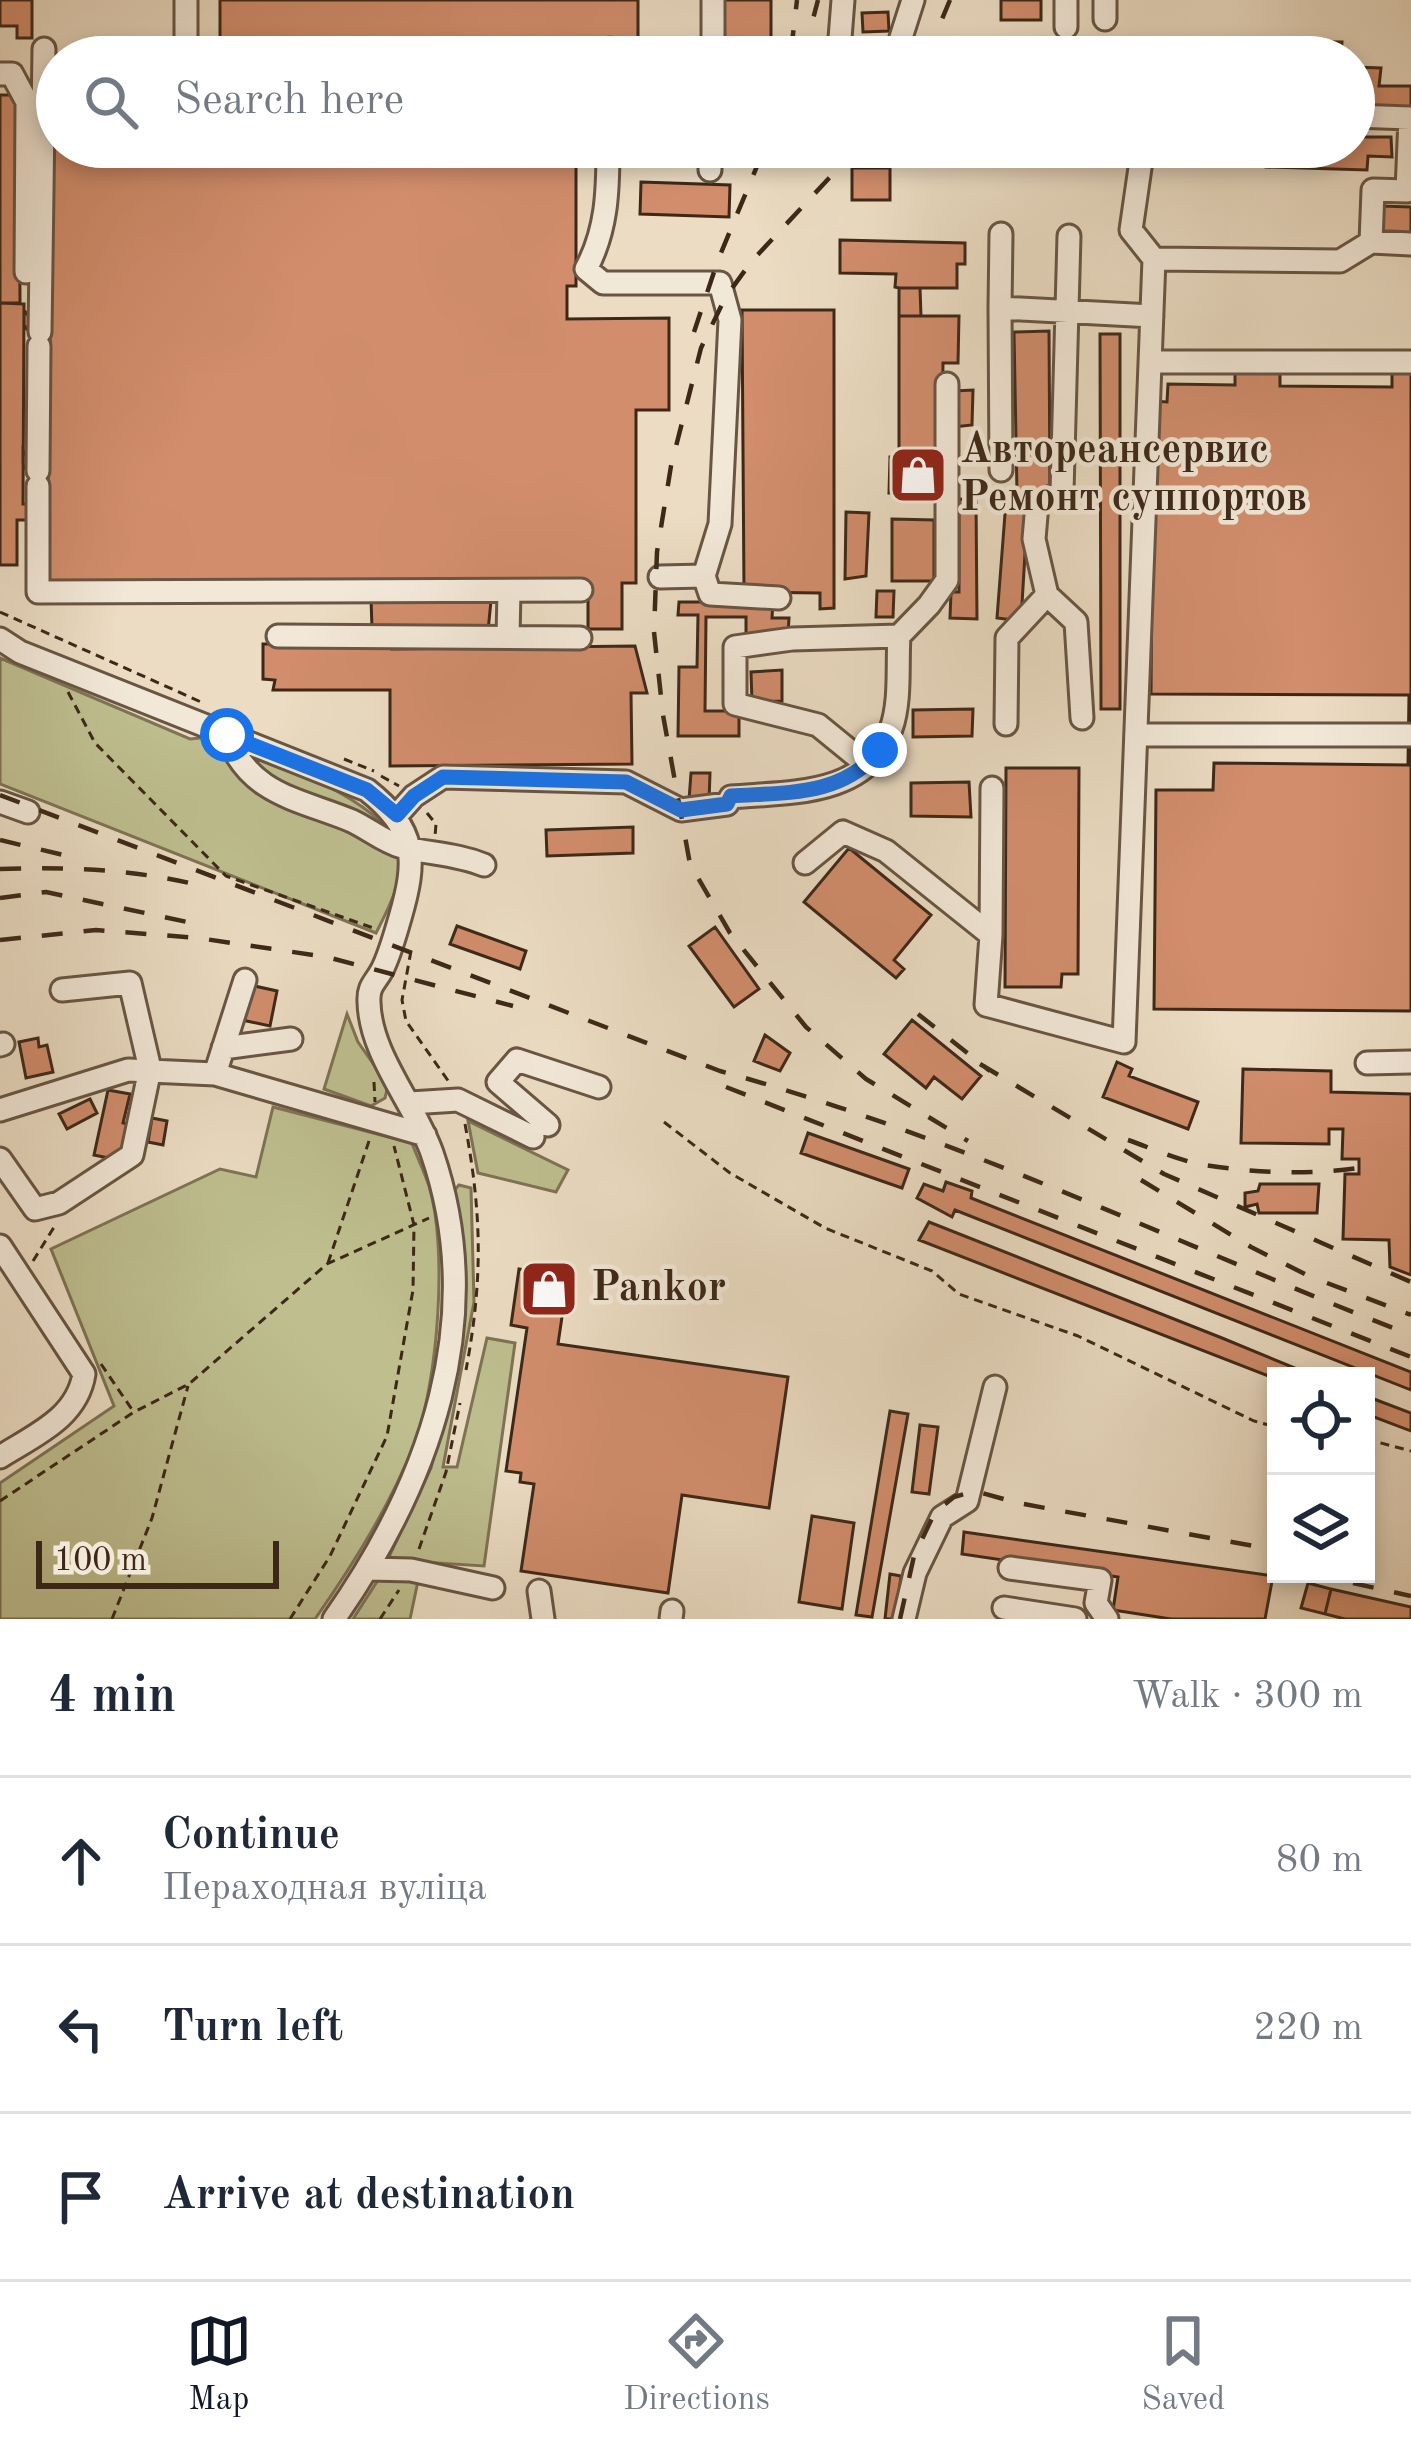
<!DOCTYPE html>
<html lang="en">
<head>
<meta charset="utf-8">
<style>
	body { margin:0; font-family:"Old Standard TT",serif; background:#f6f6f7; color:#1f2937 }
	.controls { position:absolute; right:36px; bottom:36px; display:grid; overflow:hidden; border-radius:0px; box-shadow:0 6px 18px #0003 }
	.controls button { width:108px; height:108px; display:grid; place-items:center; padding:0; border:0; border-bottom:3px solid #e0e1e3; background:#fff; color:#1f2937; font:60px sans-serif }
	.scale { position:absolute; left:36px; bottom:30px; width:243px; box-sizing:border-box; padding-left:12px; border:6px solid #3d2818; border-top:0; font-size:33px; line-height:42px; white-space:nowrap; color:#3d2818; -webkit-text-stroke:9px #f2e8d8; paint-order:stroke }
	.stop { position:absolute; width:36px; height:36px; margin:-27px; border:9px solid #1a73e8; border-radius:50%; background:#fff }
	.stop.end { background:#1a73e8; border-color:#fff; box-shadow:0 3px 12px #0008 }
	.list { margin:0; padding:0; list-style:none }
	h2 { display:flex; justify-content:space-between; align-items:center; height:156px; margin:0; padding:0 48px; font-size:51px }
	h2 small { font-size:39px; font-weight:400; color:#747a83 }
	.list li { display:grid; grid-template-columns:78px 1fr auto; gap:36px; align-items:center; box-sizing:border-box; height:168px; padding:0 48px; border-top:3px solid #e0e1e3 }
	.list b { display:block; font-size:45px; white-space:nowrap }
	.list p { margin:0; font-size:39px; white-space:nowrap; color:#747a83 }
	.list em { font-size:39px; font-style:normal; color:#747a83 }
	.icon { flex:none; width:66px; height:66px; fill:none; stroke:currentColor; stroke-width:2; stroke-linecap:round; stroke-linejoin:round }
	.map { position:relative; flex:none; width:1411px; height:1619px; overflow:hidden }
	.search { position:absolute; background:#fff; box-shadow:0 6px 18px #0003; left:36px; right:36px; top:36px; height:132px; display:flex; align-items:center; gap:30px; box-sizing:border-box; padding:0 42px; border-radius:66px; color:#747a83; font-size:45px }
	.sheet { height:660px; background:#fff }
	nav { display:flex; justify-content:space-around; align-items:center; box-sizing:border-box; height:168px; border-top:3px solid #e0e1e3; background:#fff; font-size:33px; color:#747a83 }
	nav a { display:grid; justify-items:center; gap:6px }
	nav .on { color:#111827 }
	.map>svg:first-child { display:block }
</style>
</head>
<body>
<div class="map">
<svg width="1411" height="1619" viewBox="0 0 1411 1619">
	<rect width="100%" height="100%" fill="#ebdcc3"/>
	<filter id="stains"><feTurbulence type="fractalNoise" baseFrequency=".00167" numOctaves="4"/><feColorMatrix values="0 0 0 0 .2 0 0 0 0 .09 0 0 0 0 .02 0 0 0 .5 -.17"/></filter>
	<radialGradient id="worn" r=".72"><stop offset=".6" stop-color="#630" stop-opacity="0"/><stop offset="1" stop-color="#630" stop-opacity=".3"/></radialGradient>
	<path fill="#bebe8f" stroke="#7e7354" stroke-width="3" d="M0 658 190 739 210 737C257 757 389 797 399 853 404 881 388 909 376 933L0 784Z
		M347 1014 358 1042 388 1085 385 1098 371 1106 324 1089Z
		M273 1107 412 1143C417 1157 424 1171 429 1186 448 1248 438 1381 415 1442 391 1505 353 1565 315 1619H0V1483L114 1406 51 1249 220 1169 256 1177Z
		M468 1121 568 1170 556 1192 478 1173Z
		M459 1185 471 1188 474 1302 443 1467H457L487 1338 515 1343 484 1566 422 1562 410 1619H353L378 1580 431 1468 446 1405 452 1193Z"/>
	<path fill="#d18d6c" stroke="#3d2818" stroke-width="3" d="M0 0H32V38H17V26H0Z
		M220 0H638V42L220 40Z
		M724 0H771V40L724 39Z
		M1001 0H1041V20H1001Z
		M888 12 889 31 863 32 862 13Z
		M1266 41 1342 42 1341 57H1266Z
		M1126 43 1246 48V57H1126Z
		M1041 44 1112 48 1111 57H1041Z
		M1354 67 1381 68 1379 86H1411V107L1354 106Z
		M0 95H19L20 303H0Z
		M50 107H57V147H576V286H567V319L669 318V410H636V583H622V629H588V583H47V500L23 464V450L48 486 50 361 24 325V310L50 345Z
		M1354 137H1391L1392 157 1368 156 1367 170 1266 167 1267 147H1354Z
		M852 168H890V200H852Z
		M641 182 730 185 729 217 640 214Z
		M1382 206 1411 207V240H1383Z
		M840 240 965 243V264H957V288H899L895 287 896 274 840 273Z
		M899 288H920L921 316H899Z
		M0 303 24 304 23 504H32V520H17V565H0Z
		M742 310H834V608L820 609V593L744 592Z
		M899 316H959L958 363H943L941 493H889L890 457H899Z
		M1049 331 1050 493H1017L1014 332Z
		M1100 334H1120V709H1101Z
		M1235 369 1280 370V386L1392 387V369H1411V1011L1154 1009 1156 790H1213L1214 763 1408 765 1409 695 1151 694 1153 401 1167 402 1168 384 1235 385Z
		M973 390 972 425 953 427 954 391Z
		M959 499 976 500 977 619 950 618 951 592H959Z
		M1006 501 1028 503 1021 621 997 618Z
		M846 512 869 513 866 576 845 579Z
		M892 519 934 520V581H892Z
		M877 591H894L893 617H876Z
		M371 599 491 601 488 631 372 628Z
		M679 602H773L772 618H789L788 635H746V617H706L705 711H739V736H678L679 667H697L698 615H678Z
		M392 643V649L635 646 647 693H631L632 764 390 766V690H273L275 680 263 679V644Z
		M782 670V701L752 702 751 672Z
		M973 709 972 736 913 737V710Z
		M1006 768H1079L1078 974H1062L1061 987H1005Z
		M691 773H710L709 801 689 800Z
		M969 782 971 817 911 816V783Z
		M633 827V853L547 856 546 830Z
		M849 848 931 915 894 960 904 969 896 978 804 902Z
		M457 926 526 951 520 969 450 944Z
		M715 927 759 989 734 1007 689 946Z
		M250 985 277 991 270 1026 242 1020Z
		M912 1020 981 1076 962 1099 934 1077 926 1088 884 1054Z
		M765 1035 790 1053 780 1071 754 1061Z
		M38 1038 39 1047 47 1045 53 1072 26 1078 19 1042Z
		M1117 1062 1132 1069 1129 1076 1198 1102 1188 1129 1103 1097Z
		M1243 1069 1331 1071V1092L1411 1094V1275L1390 1267 1389 1240 1343 1239 1345 1174H1359V1159H1342L1343 1129H1329V1144L1241 1143Z
		M108 1090 130 1094 123 1123 131 1125 123 1161 94 1155Z
		M90 1099 97 1113 67 1129 59 1114Z
		M152 1118 167 1121 163 1145 148 1142Z
		M808 1133 909 1169 902 1188 801 1153Z
		M946 1182 972 1191 971 1198 1411 1372V1390L955 1210 952 1217 917 1198 924 1184 943 1191Z
		M1260 1184H1319L1317 1213H1259L1257 1204 1245 1207V1193L1258 1191Z
		M929 1222 1222 1338 1314 1376 1276 1379 919 1240Z
		M538 1263 554 1265 553 1274 568 1276 558 1344 788 1377 769 1508 682 1495 668 1593 521 1571 534 1484 520 1482 521 1473 506 1471 527 1328 511 1325 519 1269 537 1272Z
		M1366 1396 1411 1413V1431L1366 1414Z
		M890 1411 908 1414 872 1617 856 1615Z
		M920 1425 938 1427 929 1494 912 1492Z
		M812 1516 854 1523 842 1609 799 1602Z
		M964 1532 1273 1576 1265 1619H1171L1113 1610 1118 1577 962 1554Z
		M890 1574 901 1576 896 1619H885Z
		M1308 1583 1331 1589 1325 1614 1301 1608Z
		M1331 1589 1411 1607V1619H1345L1325 1614Z"/>
	<g fill="none" stroke-linecap="round" stroke-linejoin="round">
		<g stroke="#685543" stroke-width="27">
			<path id="minor" d="M186 0V51
				M1066 0V27
				M1105 19V0
				M897 50 913 0
				M839 51 843 0
				M610 57V49
				M713 57V0
				M0 74H12L27 102 26 272
				M1354 116 1410 118 1407 191 1373 190 1371 242 1411 244
				M608 147C608 191 607 230 586 269L603 283H720L730 320 720 524 704 576 710 594 779 598
				M710 170V147
				M1154 259 1340 261 1371 242
				M1000 308 1001 234
				M40 332 44 49
				M1150 362H1411
				M1001 470 1000 308 1152 316
				M38 471 39 346
				M38 486V592L581 590
				M660 577 704 576
				M1047 595 1076 622 1082 718
				M278 636 580 638
				M508 637 509 591
				M0 639 20 652 367 790C417 829 417 860 400 918 395 935 390 954 382 970 375 983 368 986 369 1002 370 1055 415 1104 432 1153 489 1319 430 1482 334 1619
				M1006 724 1007 638 1047 595 1034 539 1037 504 1062 492 1069 236
				M227 735C249 795 299 799 352 821 369 829 384 842 402 847 431 854 457 854 484 865
				M1137 735H1409
				M867 765 818 725 735 704V647L792 639 899 636
				M0 802 28 812
				M397 815 414 796 443 777 626 782 681 810 727 804 731 797C789 792 868 797 891 729 901 701 897 666 899 636L929 605 947 580V384
				M805 863 843 832 886 851 991 935 986 1005 1124 1042 1154 259 1131 230 1143 147
				M991 935 992 788
				M0 1045 3 1044
				M223 1048 291 1039
				M1367 1063 1411 1062
				M215 1074 245 980
				M410 1103 458 1100 533 1137
				M0 1110 128 1070 215 1074 425 1135
				M548 1125 498 1082 517 1060 599 1087
				M0 1159 35 1209 59 1203 132 1155 150 1069 130 983 62 990
				M0 1246 84 1374C77 1418 35 1435 0 1457
				M1010 1568 1100 1580 1096 1603 1107 1619
				M369 1569 411 1570 493 1588
				M539 1591 543 1619
				M1004 1608 1075 1619
				M671 1619 672 1611
				M904 1619 915 1573 942 1517 967 1501 995 1387"/>
		</g>
		<path stroke="#3d2818" stroke-width="3" stroke-dasharray="9 6" stroke-linecap="butt" d="M0 612 201 702
			M68 692 95 743 226 876 376 929
			M344 759 374 771
			M381 776 399 786
			M427 813 436 824 435 836
			M411 951 402 1000 406 1021 449 1082
			M374 1082 375 1102
			M664 1122 730 1173 825 1228 932 1271 959 1294 1078 1336 1254 1421 1276 1427
			M465 1124C482 1215 483 1279 466 1370
			M33 1261 56 1224
			M328 1263 369 1141
			M101 1364 133 1411
			M1366 1439 1411 1451
			M0 1501 134 1412 189 1384 327 1264 429 1218
			M419 1549 446 1472 460 1403
			M112 1619 152 1518 188 1386
			M290 1619 330 1556 387 1436 413 1290 414 1225 394 1146
			M380 1619 399 1590"/>
		<use href="#minor" stroke="#f2e8d8" stroke-width="21"/>
		<path stroke="#3d2818" stroke-width="4.5" stroke-dasharray="21 21" stroke-linecap="butt" d="M791 51 797 0
			M803 57 818 0
			M926 57 950 0
			M858 147 751 262 725 298 701 348 671 466 657 552 654 632 663 715 690 864 730 933 806 1027 866 1079 968 1141
			M694 332 718 260 765 147
			M0 795 720 1071C958 1136 1181 1246 1411 1335
			M0 840 72 857
			M0 869C69 867 135 869 202 886
			M0 898 46 892 206 926
			M0 940 96 930 198 938 327 957 513 1006
			M918 1014 990 1071
			M980 1064 1164 1174 1411 1282
			M726 1087 1411 1357
			M1128 1140C1151 1148 1175 1159 1199 1164 1251 1173 1307 1175 1359 1168
			M1141 1180 1251 1247 1307 1275
			M1327 1283 1411 1315
			M1312 1574 1411 1596
			M900 1619 914 1556 935 1512 954 1497 975 1491 1018 1503 1276 1550"/>
	</g>
	<g fill="none" stroke-linecap="round" stroke-linejoin="round">
		<path stroke="#1a73e8" stroke-width="15" d="M227 735 367 790 397 815 414 796 443 777 626 782 681 810 727 804 731 796C786 792 842 797 880 750"/>
	</g>
	<defs>
		<g id="shop-square" transform="scale(3)"><rect x="-9" y="-9" width="18" height="18" rx="4" fill="#8f2418" stroke="#f2e8d8"/><path d="M-5-2.5h2.3a2.7 3.5 0 0 1 5.4 0H5L5.5 6h-11ZM-1.5-2.5h3a1.5 2.3 0 0 0-3 0Z" fill="#fff"/></g>
	</defs>
	<g fill-rule="evenodd">
		<use href="#shop-square" x="918" y="475"/>
		<use href="#shop-square" x="549" y="1289"/>
	</g>
	<g text-anchor="middle" dominant-baseline="central" stroke-width="9" stroke-linejoin="round" paint-order="stroke">
		<g font-size="42" font-weight="bold" fill="#3d2818" stroke="#f2e8d8" text-anchor="start">
			<text x="960" y="451">Автореансервис<tspan x="960" dy="48">Ремонт суппортов</tspan></text>
			<text x="591" y="1289">Pankor</text>
		</g>
	</g>
	<rect width="100%" height="100%" filter="url(#stains)"/>
	<rect width="100%" height="100%" fill="url(#worn)"/>
</svg>
<div class="controls">
<button><svg class="icon" aria-label="locate" viewBox="0 0 24 24"><circle cx="12" cy="12" r="6"/><path d="M12 2v4M12 18v4M2 12h4M18 12h4"/></svg></button>
<button><svg class="icon" aria-label="layers" viewBox="0 0 24 24"><path d="M12 4l9 5-9 5-9-5zM3 14l9 5 9-5"/></svg></button>
</div>
<div class="scale">100 m</div>
<div class="stop" style="left:227px;top:735px"></div>
<div class="stop end" style="left:880px;top:750px"></div>
<div class="search"><svg class="icon" aria-label="search" viewBox="0 0 24 24"><circle cx="10" cy="10" r="6"/><path d="M15 15l6 6"/></svg>Search here</div>
</div>
<section class="sheet">
<h2>4 min<small>Walk · 300 m</small></h2>
<ul class="list">
<li><svg class="icon" aria-label="ahead" viewBox="0 0 24 24"><path d="M12 20V5M6 11l6-6 6 6"/></svg><div><b>Continue</b><p>Пераходная вуліца</p></div><em>80 m</em></li>
<li><svg class="icon" aria-label="left" viewBox="0 0 24 24"><path d="M17 20v-9H6M10 6l-5 5 5 5"/></svg><div><b>Turn left</b></div><em>220 m</em></li>
<li><svg class="icon" aria-label="arrive" viewBox="0 0 24 24"><path d="M6 21V4h12l-3 4 3 4H6"/></svg><div><b>Arrive at destination</b></div></li>
</ul>
</section>
<nav>
<a class="on"><svg class="icon" aria-label="map" viewBox="0 0 24 24"><path d="M3 6l6-2 6 2 6-2v14l-6 2-6-2-6 2zM9 4v14M15 6v14"/></svg>Map</a>
<a><svg class="icon" aria-label="directions" viewBox="0 0 24 24"><path d="M12 3l9 9-9 9-9-9zM9 14v-3h6M13 9l2 2-2 2"/></svg>Directions</a>
<a><svg class="icon" aria-label="saved" viewBox="0 0 24 24"><path d="M7 4h10v16l-5-4-5 4z"/></svg>Saved</a>
</nav>
</body>
</html>
